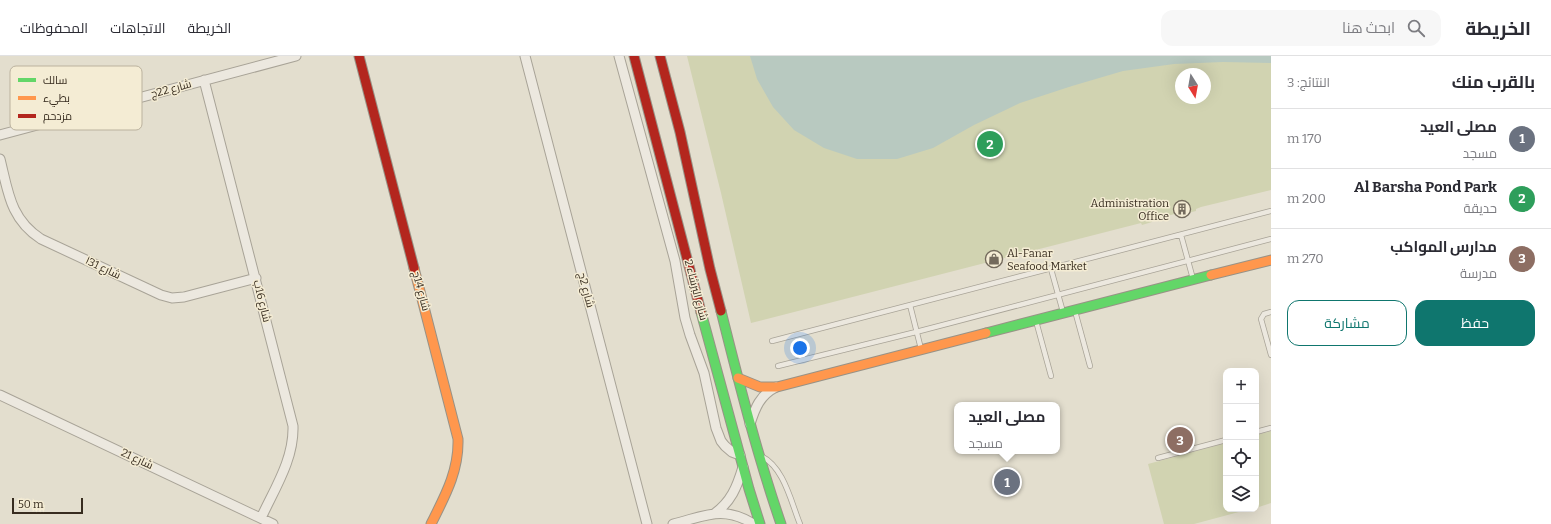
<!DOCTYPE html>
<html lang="ar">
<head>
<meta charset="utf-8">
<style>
	body { margin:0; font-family:Bitter,Cairo,serif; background:#f7f7f7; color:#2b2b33; direction:rtl }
	.controls { position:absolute; right:12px; bottom:12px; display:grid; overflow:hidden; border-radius:8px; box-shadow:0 4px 16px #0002 }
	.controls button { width:36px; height:36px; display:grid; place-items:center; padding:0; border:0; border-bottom:1px solid #e1e1e2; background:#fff; color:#2b2b33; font:20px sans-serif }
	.compass { position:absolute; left:1175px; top:12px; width:36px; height:36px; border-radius:50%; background:#fff; box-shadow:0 4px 16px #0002; rotate:169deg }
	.scale { position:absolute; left:12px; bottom:10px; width:71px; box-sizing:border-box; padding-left:4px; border:2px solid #372c1f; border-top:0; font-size:11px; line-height:14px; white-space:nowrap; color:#372c1f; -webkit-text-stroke:3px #f4ecd4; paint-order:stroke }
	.you { position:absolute; left:800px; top:292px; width:14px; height:14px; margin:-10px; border:3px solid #fff; border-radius:50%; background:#1a73e8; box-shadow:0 0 0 6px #1a73e833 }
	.badge { display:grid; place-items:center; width:26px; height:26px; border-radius:50%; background:#0f766e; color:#fff; font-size:13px; font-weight:700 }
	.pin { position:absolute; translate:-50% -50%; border:2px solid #fff; box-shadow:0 1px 4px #0006 }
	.popup { position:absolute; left:954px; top:346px; width:106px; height:52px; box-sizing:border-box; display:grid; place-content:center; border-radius:8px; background:#fff; filter:drop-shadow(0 1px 3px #0005); font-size:13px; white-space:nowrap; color:#7c7c81 }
	.popup b { font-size:15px; color:#2b2b33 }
	.popup::after { content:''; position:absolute; left:50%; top:100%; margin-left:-8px; border:8px solid transparent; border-top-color:#fff }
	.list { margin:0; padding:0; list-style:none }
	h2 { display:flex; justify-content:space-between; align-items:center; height:52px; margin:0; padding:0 16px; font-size:17px }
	h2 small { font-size:13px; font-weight:400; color:#7c7c81 }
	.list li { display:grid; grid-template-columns:26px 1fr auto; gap:12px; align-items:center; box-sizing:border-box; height:60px; padding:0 16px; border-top:1px solid #e1e1e2 }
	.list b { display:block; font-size:15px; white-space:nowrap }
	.list p { margin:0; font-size:13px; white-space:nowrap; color:#7c7c81 }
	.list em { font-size:13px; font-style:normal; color:#7c7c81 }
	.actions { display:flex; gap:8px; padding:12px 16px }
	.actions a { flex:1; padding:9px 0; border:1px solid #0f766e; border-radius:12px; text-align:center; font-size:14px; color:#0f766e }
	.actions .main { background:#0f766e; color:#fff }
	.icon { flex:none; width:22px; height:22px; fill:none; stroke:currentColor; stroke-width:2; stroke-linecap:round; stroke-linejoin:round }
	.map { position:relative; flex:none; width:1271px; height:468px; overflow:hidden; direction:ltr }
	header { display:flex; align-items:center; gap:24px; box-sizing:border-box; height:56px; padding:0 20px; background:#fff; border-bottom:1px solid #e1e1e2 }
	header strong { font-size:19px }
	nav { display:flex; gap:22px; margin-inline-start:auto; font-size:14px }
	.search { width:280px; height:36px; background:#f7f7f7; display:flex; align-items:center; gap:10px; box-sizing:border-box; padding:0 14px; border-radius:12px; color:#7c7c81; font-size:15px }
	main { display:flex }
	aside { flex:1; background:#fff }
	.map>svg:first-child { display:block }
</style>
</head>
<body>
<header>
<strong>الخريطة</strong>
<div class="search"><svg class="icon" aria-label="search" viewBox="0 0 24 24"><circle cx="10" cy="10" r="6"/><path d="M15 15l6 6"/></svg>ابحث هنا</div>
<nav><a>الخريطة</a><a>الاتجاهات</a><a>المحفوظات</a></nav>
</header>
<main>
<aside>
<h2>بالقرب منك<small>النتائج: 3</small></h2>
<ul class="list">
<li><span class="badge" style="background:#6b7280">1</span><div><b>مصلى العيد</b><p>مسجد</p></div><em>170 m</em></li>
<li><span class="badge" style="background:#2e9e5b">2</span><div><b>Al Barsha Pond Park</b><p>حديقة</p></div><em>200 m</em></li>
<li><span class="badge" style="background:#8d6e63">3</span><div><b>مدارس المواكب</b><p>مدرسة</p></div><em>270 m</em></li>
</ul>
<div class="actions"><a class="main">حفظ</a><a>مشاركة</a></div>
</aside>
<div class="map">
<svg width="1271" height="468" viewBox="0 0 1271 468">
	<rect width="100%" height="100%" fill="#e3dece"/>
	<path fill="#d1d3b1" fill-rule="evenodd" d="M687 0H1271V134L1201 151 1196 153V155L1183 158 1182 156 1152 164V166L1142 169 1141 167 751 267 721 137ZM1181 18H1205V42H1181Z
		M1271 375V447L1256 452V379Z
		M1226 387V453H1250L1194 468H1164L1148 408Z"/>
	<path fill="#b8c9c0" d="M750 0H1271V7L1223 6 1174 8 1123 15 1072 30 1020 47 974 69 933 92 897 103H857L824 92 794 74 773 51 757 23Z"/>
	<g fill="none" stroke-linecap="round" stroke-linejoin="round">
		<g stroke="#a8a397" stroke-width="6">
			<path id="lane" d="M1181 179 1193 223
				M1051 213 1063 256
				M910 249 921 293
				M1075 255 1090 310
				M1271 256 1264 258 1261 263 1271 299
				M1036 265 1051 320
				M772 285 1271 155
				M778 310 916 276 1271 183
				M1256 376 1271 372
				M761 400C784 411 791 446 800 468
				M1158 402 1226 384"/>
		</g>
		<g stroke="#a8a397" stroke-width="11">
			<path id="street" d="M525 0 647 468
				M619 0 675 205 685 262 690 279 704 317 716 372 721 385 725 390 732 396 740 399
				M204 24 293 370C294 403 275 432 261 462
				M0 79 296 0
				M0 103C8 135 10 163 41 183L161 239 172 242 184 241 256 222
				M0 339 273 468
				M750 368C755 352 760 339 776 331
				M714 458C731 446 737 431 743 411
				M673 468C706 460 722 449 754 468"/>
		</g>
		<g stroke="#989286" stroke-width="11">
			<path id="fast" d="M721 255C739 327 757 398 781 468
				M701 256 749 433 760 468
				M986 277 1211 219"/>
		</g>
		<g stroke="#989286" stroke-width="11">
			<path id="slow" d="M414 212 458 383C459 415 445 440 431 468
				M1211 219 1271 204
				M738 322 760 331H777L986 277"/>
		</g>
		<g stroke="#989286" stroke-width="11">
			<path id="jam" d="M359 0 414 212
				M634 0 701 256
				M660 0 680 76 710 213 721 255"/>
		</g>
		<use href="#lane" stroke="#ece8df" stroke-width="4.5"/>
		<use href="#street" stroke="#ece8df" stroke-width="9"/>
		<use href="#fast" stroke="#63d668" stroke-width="9"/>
		<use href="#slow" stroke="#ff974d" stroke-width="9"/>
		<use href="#jam" stroke="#b3261e" stroke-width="9"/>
	</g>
	<defs>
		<g id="building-ring" transform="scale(0.9)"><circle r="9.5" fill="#f4ecd4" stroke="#736a5c" stroke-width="1.5"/><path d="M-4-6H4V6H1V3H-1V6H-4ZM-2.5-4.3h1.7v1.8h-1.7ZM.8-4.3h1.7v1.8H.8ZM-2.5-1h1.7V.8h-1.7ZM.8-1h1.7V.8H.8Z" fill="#736a5c"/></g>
		<g id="shop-ring" transform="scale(0.9)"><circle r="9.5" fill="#f4ecd4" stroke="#736a5c" stroke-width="1.5"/><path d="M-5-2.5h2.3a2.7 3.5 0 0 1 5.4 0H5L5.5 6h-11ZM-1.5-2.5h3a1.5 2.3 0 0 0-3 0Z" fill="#736a5c"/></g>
	</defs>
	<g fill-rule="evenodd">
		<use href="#building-ring" x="1182" y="153"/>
		<use href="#shop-ring" x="994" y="203"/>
	</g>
	<g text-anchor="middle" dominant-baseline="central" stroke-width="3" stroke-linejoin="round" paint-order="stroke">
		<g font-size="11" fill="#372c1f" stroke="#f4ecd4">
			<text transform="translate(171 33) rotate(-15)">شارع 22ج</text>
			<text transform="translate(103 212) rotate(25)">شارع 31ا</text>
			<text transform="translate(586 234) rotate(75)">شارع 2ج</text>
			<text transform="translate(696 234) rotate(75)">شارع البرشاء 2</text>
			<text transform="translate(421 235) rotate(75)">شارع 14ج</text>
			<text transform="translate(262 245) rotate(76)">شارع 16ب</text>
			<text transform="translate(137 403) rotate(25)">شارع 21</text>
		</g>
		<g font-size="11" fill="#372c1f" stroke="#f4ecd4" text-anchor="end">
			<text x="1169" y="147">Administration<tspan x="1169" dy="13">Office</tspan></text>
			<text x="1007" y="197" text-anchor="start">Al-Fanar<tspan x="1007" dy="13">Seafood Market</tspan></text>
		</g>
	</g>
	<rect x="10" y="10" width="132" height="64" rx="6" fill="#f4ecd4" stroke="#bbb29e" stroke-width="1"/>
	<rect x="18" y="22" width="18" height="4" fill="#63d668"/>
	<rect x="18" y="40" width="18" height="4" fill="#ff974d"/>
	<rect x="18" y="58" width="18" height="4" fill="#b3261e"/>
	<g font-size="11" fill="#372c1f">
		<text x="43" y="28">سالك</text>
		<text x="43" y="46">بطيء</text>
		<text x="43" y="64">مزدحم</text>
	</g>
</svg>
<div class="controls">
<button>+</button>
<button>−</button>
<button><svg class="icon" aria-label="locate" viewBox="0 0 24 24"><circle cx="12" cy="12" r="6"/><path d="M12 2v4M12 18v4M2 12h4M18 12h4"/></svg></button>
<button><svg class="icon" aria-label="layers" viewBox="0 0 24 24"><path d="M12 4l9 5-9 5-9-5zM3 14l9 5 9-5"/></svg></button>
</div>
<svg class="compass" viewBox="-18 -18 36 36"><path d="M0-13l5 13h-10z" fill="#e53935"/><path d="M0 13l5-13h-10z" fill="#7c7c81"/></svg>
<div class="scale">50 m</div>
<div class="you"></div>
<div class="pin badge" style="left:1007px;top:426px;background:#6b7280">1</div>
<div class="popup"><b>مصلى العيد</b>مسجد</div>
<div class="pin badge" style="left:990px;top:88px;background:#2e9e5b">2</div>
<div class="pin badge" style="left:1180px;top:384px;background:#8d6e63">3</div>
</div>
</main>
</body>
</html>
